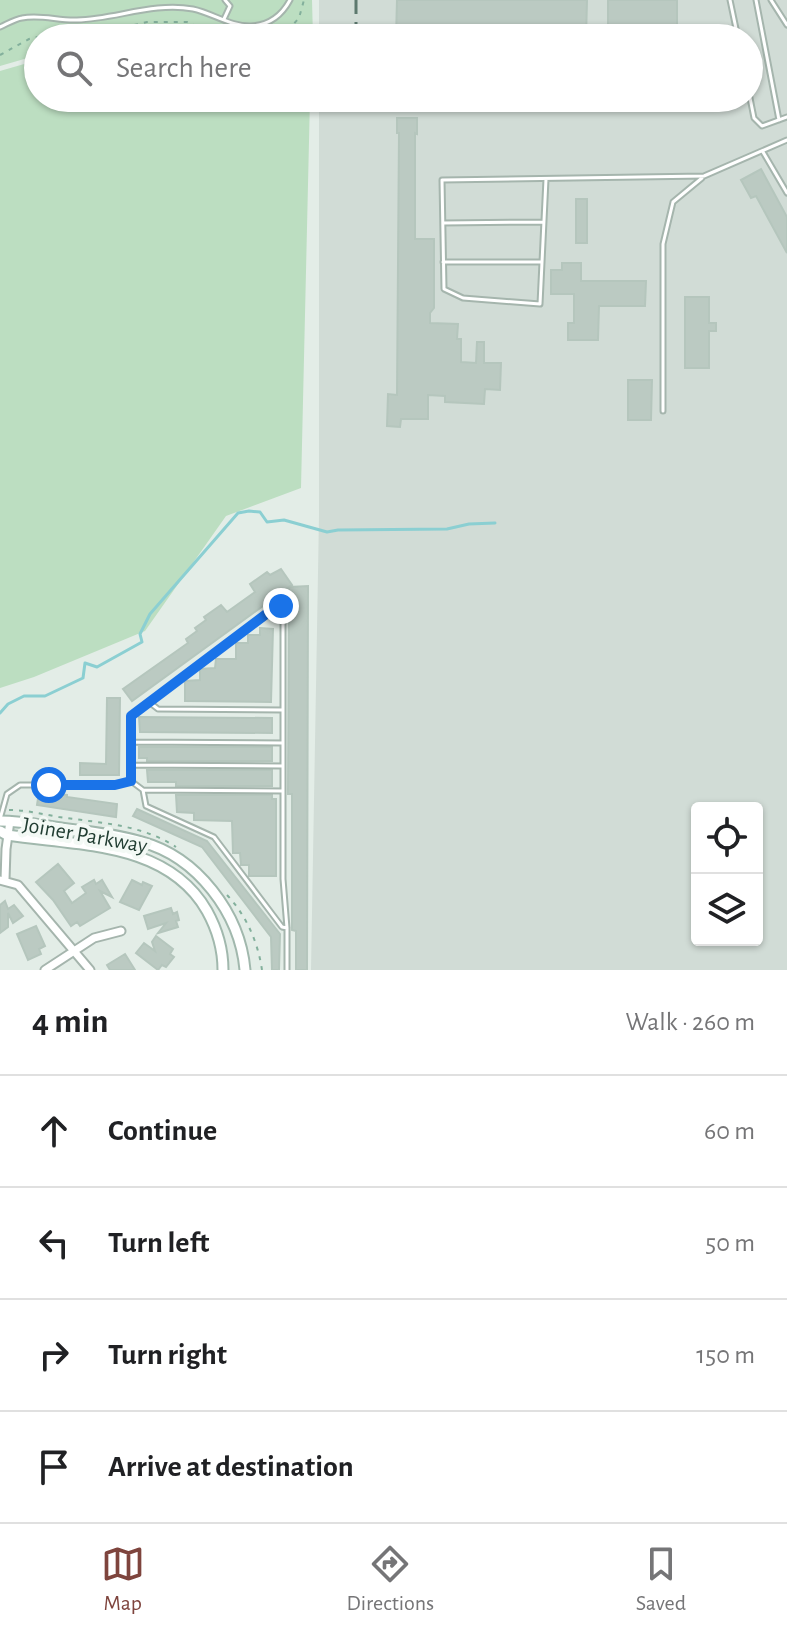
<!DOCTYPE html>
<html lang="en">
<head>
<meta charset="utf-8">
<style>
	body { margin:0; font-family:"Alegreya Sans",sans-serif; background:#f2f2f2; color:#202124 }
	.controls { position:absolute; right:24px; bottom:24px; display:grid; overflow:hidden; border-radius:8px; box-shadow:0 2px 6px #0004 }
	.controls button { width:72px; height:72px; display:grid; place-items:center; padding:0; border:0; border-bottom:2px solid #e0e0e0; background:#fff; color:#202124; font:40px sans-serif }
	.stop { position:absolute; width:24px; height:24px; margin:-18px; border:6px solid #1a73e8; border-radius:50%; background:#fff }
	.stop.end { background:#1a73e8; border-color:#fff; box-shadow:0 2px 8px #0008 }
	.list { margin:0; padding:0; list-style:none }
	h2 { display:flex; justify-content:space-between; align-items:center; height:104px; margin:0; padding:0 32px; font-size:34px }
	h2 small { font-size:26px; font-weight:400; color:#757577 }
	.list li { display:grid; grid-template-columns:52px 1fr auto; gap:24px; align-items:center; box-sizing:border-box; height:112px; padding:0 32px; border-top:2px solid #e0e0e0 }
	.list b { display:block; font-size:30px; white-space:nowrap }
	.list em { font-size:26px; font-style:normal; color:#757577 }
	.icon { flex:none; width:44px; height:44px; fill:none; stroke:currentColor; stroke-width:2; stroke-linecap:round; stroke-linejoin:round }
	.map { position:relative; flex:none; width:787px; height:970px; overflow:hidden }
	.search { position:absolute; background:#fff; box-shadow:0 2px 6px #0004; left:24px; right:24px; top:24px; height:88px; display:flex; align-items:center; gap:20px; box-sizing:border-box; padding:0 28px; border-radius:44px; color:#757577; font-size:30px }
	.sheet { height:552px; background:#fff }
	nav { display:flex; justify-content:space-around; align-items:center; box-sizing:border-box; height:112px; border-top:2px solid #e0e0e0; background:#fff; font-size:22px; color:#757577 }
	nav a { display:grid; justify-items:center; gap:4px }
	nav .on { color:#7e443d }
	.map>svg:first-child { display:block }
</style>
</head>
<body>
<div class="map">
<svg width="787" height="970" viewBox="0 0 787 970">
	<rect width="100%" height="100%" fill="#e3ede7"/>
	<path fill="#d1dcd6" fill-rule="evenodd" d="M319 0H787V970H311L319 516V98H749V38H319ZM697 808H757V940H697Z"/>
	<path fill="#bcdec1" d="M0 0H312L313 38H218L196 30 131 29 99 38H38V55L0 66Z
		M38 60V98H310L301 488 226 516 145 631 34 677 0 688V71Z"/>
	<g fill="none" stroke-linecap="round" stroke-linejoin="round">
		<path stroke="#8bcfd2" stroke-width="3" d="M0 713 8 704 24 696H45L83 678 85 663 97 667 142 642 140 634 150 614 238 513 249 511 260 512 267 522 284 520 327 532 338 530 447 529 469 524 495 523"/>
	</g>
	<path fill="#bbcac2" stroke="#b5c6bd" stroke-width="2" d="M397 0H587L586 38H396Z
		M608 0H677V38H608Z
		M397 118H417V134L415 133V239H434V308L430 313V323L458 324 457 339H461V362L476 363 477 342H484V363H501L500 390 485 389 484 404 445 402V396L428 395V419H401L400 427 387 426 388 394 397 395 399 133H397Z
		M761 169 787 217V253L756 196 751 198 741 180Z
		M576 199H587V243H576Z
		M562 263H581V281H646L645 306H599L598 340H568V323H574V294H551V270H562Z
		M685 297H709V323H716V331H709V368H685Z
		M628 380H652L651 420H628Z
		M281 569 292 585 289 587 308 586 307 970H296V931L292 930V794H288L289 587 132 701 123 689 188 643 186 639 197 631 195 628 206 620 204 617 221 605 227 612 255 592 250 584 267 572 270 575Z
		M260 628 273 629 271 702 185 701V681L200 680V669L215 668 216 659H236V643H248V635H260Z
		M107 698H120L119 775H80V763L106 764Z
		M139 717 272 718V733L140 732Z
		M139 747H272V761H147V758H139Z
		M147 770H272V786H176V782H148Z
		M39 792 67 795V797L117 804 116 817 37 805Z
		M176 795H272V799H276V876H249V865H241L240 853H233L232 821 194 820V813L177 812Z
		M137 809 207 841 280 934 279 970H272L271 937 202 847 133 816Z
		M58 864 74 883 64 891 72 903 86 893 82 887 94 880 96 884 102 880 112 897 100 891 110 908 80 926 77 922 71 926 53 900 36 882Z
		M132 880 142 885 143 882 152 886 139 910 120 902Z
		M5 901 8 909 14 905 23 916 13 923 8 913V927L0 933V905Z
		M171 908 173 914 177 912 179 920 176 921 178 927 158 933 166 923 148 929 144 916Z
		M36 926 45 946 39 949 41 954 28 960 17 934Z
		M156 936 173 949 170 954 174 957 166 967 162 965 158 970 136 953 144 943 155 951 152 942Z
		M125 954 135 970H110L107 965Z"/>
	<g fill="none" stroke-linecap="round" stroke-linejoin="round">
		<g stroke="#a5b5ad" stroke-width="7">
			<path id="lane" d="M730 0 738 38
				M756 0 779 120
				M771 0 787 25
				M224 19 230 6 225 0
				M0 27C7 24 15 19 22 18 40 14 59 21 77 20 116 19 153 2 193 9 212 13 232 27 251 26 269 25 282 15 290 0
				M749 93 754 118 762 126 787 117
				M763 152 787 193
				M546 179 540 304 463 298 444 289 442 180 704 176 787 140
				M443 223 543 222
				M443 262H542
				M663 411V244L673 202 702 178
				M149 702 158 709 283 710
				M131 742 283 743
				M131 765 283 766
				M131 781V716L277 606H281L283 610V879L287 928V970
				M131 781 143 790 146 806 214 837 282 927 287 928
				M143 790 283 791
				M0 819 7 794 20 785H115L130 781"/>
		</g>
		<g stroke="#a5b5ad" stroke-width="11">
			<path id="street" d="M0 880 18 885 90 970
				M5 880 6 849 10 821
				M45 970 94 938 121 931"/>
		</g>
		<g stroke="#a1b8ad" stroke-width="13">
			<path id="secondary" d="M0 821C23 821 45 826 68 829 93 832 118 835 142 842 197 857 240 913 245 970
				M0 831 7 835C77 846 167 841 207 911 217 929 223 949 223 970"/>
		</g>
		<path stroke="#83b09c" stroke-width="2" stroke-dasharray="4 6" stroke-linecap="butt" d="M281 38 299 18 304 0
			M0 55 29 39 46 35 88 36 147 22H187L225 38
			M9 810C26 810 42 814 59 817 99 823 141 824 176 847
			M227 895C246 915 258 942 262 970"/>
		<use href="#lane" stroke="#fff" stroke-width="3"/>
		<use href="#street" stroke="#fff" stroke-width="7"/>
		<use href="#secondary" stroke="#fff" stroke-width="9"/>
		<path stroke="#5d796e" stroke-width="3" stroke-dasharray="16 8" stroke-linecap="butt" d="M356 38V0"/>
	</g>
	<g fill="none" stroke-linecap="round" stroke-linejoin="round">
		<path stroke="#1a73e8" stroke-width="10" d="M49 785H115L131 781V716L277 606H281"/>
	</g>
	<g text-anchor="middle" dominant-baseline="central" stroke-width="8" stroke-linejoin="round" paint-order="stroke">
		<g font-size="22" fill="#223e33" stroke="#f3f9f5">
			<text transform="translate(85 835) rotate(10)">Joiner Parkway</text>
		</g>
	</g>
</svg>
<div class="controls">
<button><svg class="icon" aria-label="locate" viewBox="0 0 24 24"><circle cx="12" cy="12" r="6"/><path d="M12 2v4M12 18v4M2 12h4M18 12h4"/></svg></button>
<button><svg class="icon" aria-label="layers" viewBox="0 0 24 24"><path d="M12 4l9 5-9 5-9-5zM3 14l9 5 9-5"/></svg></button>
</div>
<div class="stop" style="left:49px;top:785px"></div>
<div class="stop end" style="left:281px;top:606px"></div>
<div class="search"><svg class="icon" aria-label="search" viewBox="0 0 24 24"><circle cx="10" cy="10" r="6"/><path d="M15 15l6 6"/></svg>Search here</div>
</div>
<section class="sheet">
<h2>4 min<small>Walk · 260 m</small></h2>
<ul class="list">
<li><svg class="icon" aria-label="ahead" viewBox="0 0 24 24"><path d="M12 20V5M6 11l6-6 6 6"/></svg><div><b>Continue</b></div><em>60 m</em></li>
<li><svg class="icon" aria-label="left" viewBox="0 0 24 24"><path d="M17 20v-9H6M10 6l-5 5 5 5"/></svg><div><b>Turn left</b></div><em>50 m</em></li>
<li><svg class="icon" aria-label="right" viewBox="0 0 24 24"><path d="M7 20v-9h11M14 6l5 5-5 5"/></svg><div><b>Turn right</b></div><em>150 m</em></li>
<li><svg class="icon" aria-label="arrive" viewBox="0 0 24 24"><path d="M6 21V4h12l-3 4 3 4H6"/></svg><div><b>Arrive at destination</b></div></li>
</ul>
</section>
<nav>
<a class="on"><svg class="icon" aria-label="map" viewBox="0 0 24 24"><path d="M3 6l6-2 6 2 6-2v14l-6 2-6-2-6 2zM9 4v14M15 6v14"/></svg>Map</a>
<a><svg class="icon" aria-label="directions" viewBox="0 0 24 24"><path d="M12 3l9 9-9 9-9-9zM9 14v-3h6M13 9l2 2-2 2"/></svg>Directions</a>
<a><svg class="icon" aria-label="saved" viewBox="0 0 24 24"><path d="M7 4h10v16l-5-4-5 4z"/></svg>Saved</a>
</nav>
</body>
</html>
